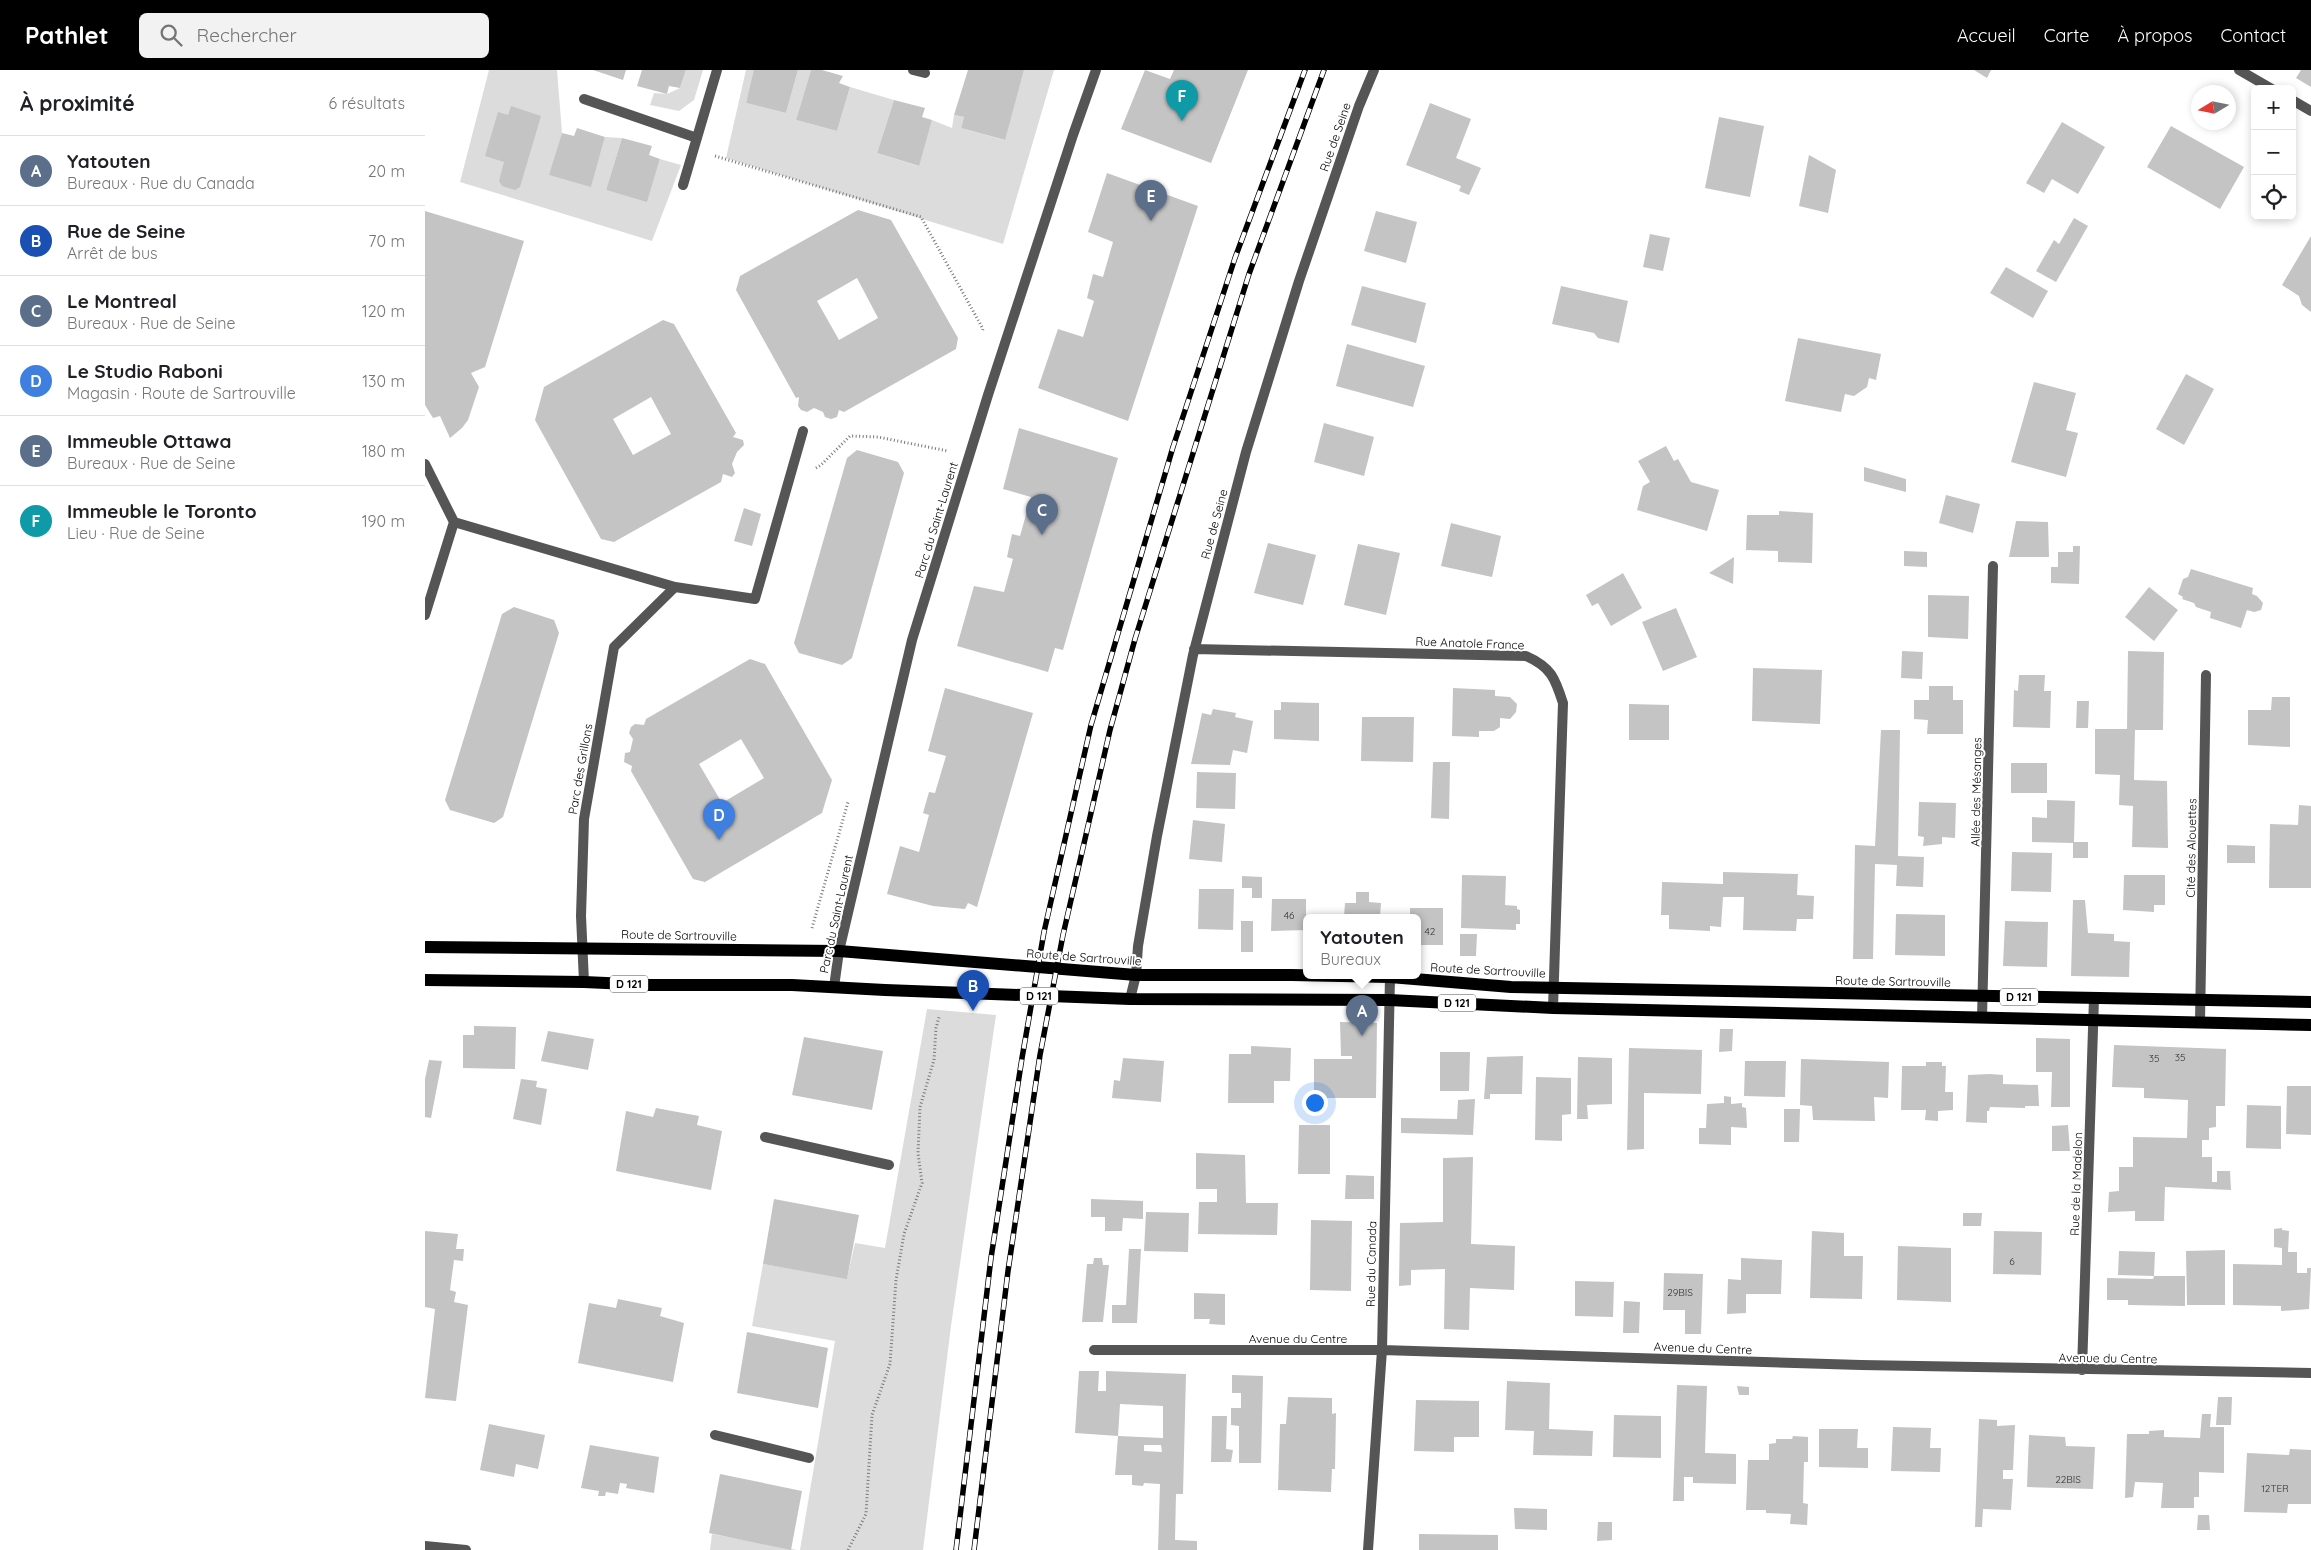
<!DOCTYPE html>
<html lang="fr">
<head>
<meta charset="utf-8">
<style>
	body { margin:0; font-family:Quicksand,sans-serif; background:#f2f2f2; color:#202124 }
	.controls { position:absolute; right:15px; top:15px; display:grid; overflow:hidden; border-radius:8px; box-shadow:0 2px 8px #0003 }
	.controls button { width:45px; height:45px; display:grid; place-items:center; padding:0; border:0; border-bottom:1px solid #e0e0e0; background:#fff; color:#202124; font:25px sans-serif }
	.compass { position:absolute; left:1766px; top:15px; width:45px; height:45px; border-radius:50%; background:#fff; box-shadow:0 2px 8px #0003; rotate:260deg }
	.you { position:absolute; left:889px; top:1032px; width:18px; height:18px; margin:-12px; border:4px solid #fff; border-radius:50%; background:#1a73e8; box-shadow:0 0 0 8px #1a73e833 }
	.badge { display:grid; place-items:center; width:32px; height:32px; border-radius:50%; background:#000; color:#fff; font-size:16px; font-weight:700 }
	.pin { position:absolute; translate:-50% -41px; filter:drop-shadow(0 1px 2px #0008) }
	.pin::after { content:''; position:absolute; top:26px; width:18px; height:15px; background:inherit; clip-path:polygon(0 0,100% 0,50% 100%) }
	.popup { position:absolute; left:878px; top:844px; width:118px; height:65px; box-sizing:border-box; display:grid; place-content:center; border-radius:8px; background:#fff; filter:drop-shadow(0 1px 4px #0005); font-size:16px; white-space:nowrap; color:#757577 }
	.popup b { font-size:19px; color:#202124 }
	.popup::after { content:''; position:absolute; left:50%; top:100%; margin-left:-10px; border:10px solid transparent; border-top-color:#fff }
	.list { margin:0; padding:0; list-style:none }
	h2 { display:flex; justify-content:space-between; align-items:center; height:65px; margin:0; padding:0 20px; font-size:21px }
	h2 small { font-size:16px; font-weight:400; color:#757577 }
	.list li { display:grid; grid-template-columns:32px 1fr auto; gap:15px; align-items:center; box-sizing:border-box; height:70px; padding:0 20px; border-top:1px solid #e0e0e0 }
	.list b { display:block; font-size:19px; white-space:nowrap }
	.list p { margin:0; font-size:16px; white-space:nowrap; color:#757577 }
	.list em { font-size:16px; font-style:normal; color:#757577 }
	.icon { flex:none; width:28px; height:28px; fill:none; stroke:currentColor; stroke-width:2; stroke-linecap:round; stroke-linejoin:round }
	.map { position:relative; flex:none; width:1886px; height:1480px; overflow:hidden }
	header { display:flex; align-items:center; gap:30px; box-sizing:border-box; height:70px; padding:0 25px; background:#000; color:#fff }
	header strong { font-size:24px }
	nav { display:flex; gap:28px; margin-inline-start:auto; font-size:18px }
	.search { width:350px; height:45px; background:#f2f2f2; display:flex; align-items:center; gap:12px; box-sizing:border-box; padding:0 18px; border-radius:8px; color:#757577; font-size:19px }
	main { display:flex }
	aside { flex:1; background:#fff }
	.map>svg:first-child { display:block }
</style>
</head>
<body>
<header>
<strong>Pathlet</strong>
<div class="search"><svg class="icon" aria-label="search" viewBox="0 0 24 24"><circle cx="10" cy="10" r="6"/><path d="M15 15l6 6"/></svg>Rechercher</div>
<nav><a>Accueil</a><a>Carte</a><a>À propos</a><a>Contact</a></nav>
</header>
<main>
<aside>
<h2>À proximité<small>6 résultats</small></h2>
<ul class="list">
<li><span class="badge" style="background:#5c6f8a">A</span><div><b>Yatouten</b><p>Bureaux · Rue du Canada</p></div><em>20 m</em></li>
<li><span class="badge" style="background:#1a4fb4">B</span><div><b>Rue de Seine</b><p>Arrêt de bus</p></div><em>70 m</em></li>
<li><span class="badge" style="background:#5c6f8a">C</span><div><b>Le Montreal</b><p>Bureaux · Rue de Seine</p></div><em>120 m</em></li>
<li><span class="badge" style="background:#3f7fe0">D</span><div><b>Le Studio Raboni</b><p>Magasin · Route de Sartrouville</p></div><em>130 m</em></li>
<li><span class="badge" style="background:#5c6f8a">E</span><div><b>Immeuble Ottawa</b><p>Bureaux · Rue de Seine</p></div><em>180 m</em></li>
<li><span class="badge" style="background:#0f9aa8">F</span><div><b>Immeuble le Toronto</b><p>Lieu · Rue de Seine</p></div><em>190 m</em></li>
</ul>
</aside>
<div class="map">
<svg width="1886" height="1480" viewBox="0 0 1886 1480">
	<rect width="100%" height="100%" fill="#fff"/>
	<path fill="#dcdcdc" d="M64 0H132L137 63 125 105 166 116 180 67 197 68 181 120 222 131 235 89 256 95 227 171 35 112Z
		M261 0H278L269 30 254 41 225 35 229 23 242 24 255 18Z
		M321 0H330L321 33 361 43 373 0H386L371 50 412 61 425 17 469 30 452 83 493 96 507 50 527 58 529 45 539 47 536 58 579 70 599 0H629L578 174 301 88Z
		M502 939 571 945 526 1256 498 1480H375L410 1271 327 1256 338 1194 422 1208 430 1173 460 1178Z
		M287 1464 372 1480H285Z"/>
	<path fill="#c4c4c4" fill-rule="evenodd" d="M168 0H201L198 10Z
		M217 0H261L255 18 244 16 242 24 212 16Z
		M329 0H373L361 43 321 33Z
		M386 0H397L418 6 414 13 425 17 412 61 371 50Z
		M543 0H599L580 70 536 58 539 47 529 45Z
		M720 0 745 9 749 0H823L786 93 696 59Z
		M1549 0H1566L1562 8Z
		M1876 0H1886V17L1871 8Z
		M469 30 500 38 497 47 507 50 494 96 452 83Z
		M1005 33 1046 49 1031 88 1056 98 1044 125 1034 121 1036 116 981 95Z
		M86 36 116 46 95 117 90 120 77 116 74 111 79 92 60 86 73 42 83 45Z
		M1294 47 1339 56 1325 127 1280 118Z
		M1637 52 1680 77 1653 124 1627 109 1619 123 1601 113Z
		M1746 56 1819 97 1795 139 1722 97Z
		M152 58 180 67 166 117 124 105 137 63 149 66Z
		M197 68 227 76 224 85 235 89 222 132 181 120Z
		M1384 85 1411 100 1403 143 1374 136Z
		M682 103 773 136 703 351 613 318 633 259 658 267 669 231 662 228 668 204 678 207 688 172 663 162Z
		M433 140 466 150 533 268 531 279 419 342 414 340 412 347 406 349 400 347 398 342 389 338 382 342 376 340 373 336 374 327 371 328 311 220 315 206ZM432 208 453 248 414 270 392 231Z
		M0 141 99 171 60 297 46 303 54 317 43 350 37 358 25 368 15 346 8 348 0 335Z
		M951 141 992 152 981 193 939 181Z
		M1649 148 1663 156 1631 212 1611 201 1629 170 1634 174Z
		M1225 164 1245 168 1238 201 1218 197Z
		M1886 166V242L1877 235 1874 226 1857 215Z
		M1581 197 1623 221 1608 248 1565 223Z
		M937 216 1001 233 991 273 926 255Z
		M1136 216 1203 231 1194 273 1173 268 1169 263 1127 254Z
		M238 250 249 254 311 363 308 367 318 370 319 375 312 382 307 394 310 403 307 407 298 404 296 412 189 472 176 469 110 350 119 317ZM226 327 246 364 208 385 188 349Z
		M1373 268 1456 284 1451 310 1444 308 1442 317 1429 326 1420 324 1416 342 1360 331Z
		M922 274 1000 296 988 337 911 316Z
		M1761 304 1789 319 1759 375 1731 359Z
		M1609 312 1651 323 1641 360 1653 363 1641 407 1586 392Z
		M899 353 949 367 939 406 889 392Z
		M594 358 693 388 638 580 630 578 623 602 532 576 549 516 579 522 588 489 582 487 587 464 595 466 606 427 578 419Z
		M1241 376 1249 391 1253 389 1266 412 1294 420 1282 461 1212 440 1218 416 1225 412 1213 391Z
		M432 380 473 392 479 403 427 588 417 595 374 583 369 573 422 388Z
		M1439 397 1481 409V422L1439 411Z
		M1521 425 1555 434 1548 463 1514 453Z
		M319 438 336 444 327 476 309 471Z
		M1354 441 1388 443 1387 493 1353 492V481L1321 480 1322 445H1354Z
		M1591 451 1623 452 1624 487H1584Z
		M1026 453 1076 466 1067 507 1016 496Z
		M843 473 891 485 878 535 829 523Z
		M933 474 975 483 961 545 919 535Z
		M1648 476H1655L1654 514 1626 513V497H1633V482H1648Z
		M1479 481 1502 482V497L1479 496Z
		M1309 487 1308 514 1284 503Z
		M1766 499 1828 518 1827 524 1832 526 1838 533 1836 540 1829 542 1822 540 1816 558 1785 548 1786 542 1771 537 1769 533 1757 529 1758 527 1753 524 1758 509 1763 507Z
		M1198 503 1217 538 1186 556 1173 533 1167 536 1161 525Z
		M1724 517 1753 540 1729 571 1700 547Z
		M1503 525 1544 526 1543 569 1503 567Z
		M89 537 129 550 134 563 78 747 69 753 25 740 20 730 77 544Z
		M1251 538 1272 587 1238 601 1217 552Z
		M1477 581 1498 582 1497 609 1476 608Z
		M1703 581 1739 582 1738 660H1710L1709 710 1742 711 1743 778 1707 777 1708 736 1694 735 1695 705 1670 704V659H1702Z
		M325 589 340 594 407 710 397 743 280 812 268 809 206 701 207 696 199 692 200 683 205 682 208 669 204 663 206 657 210 654 219 655 221 649ZM316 669 339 708 297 733 274 694Z
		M1328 598 1397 600 1395 654 1327 651Z
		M1594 605H1620L1619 621H1626L1625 658 1588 657 1589 620 1593 621Z
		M1504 616H1528V630H1538V664H1502L1503 650 1489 649V630H1504Z
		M520 618 608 643 552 837 543 833 540 839 508 836 462 824 475 776 494 782 504 745 498 743 504 722 510 723 521 686 503 681Z
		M1028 618 1070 620V626L1085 627 1092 634 1091 642 1085 649 1075 648V657L1069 661H1054V667L1027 666Z
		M1847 627H1865V677L1823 675V640H1846Z
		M1652 631H1664L1663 658H1651Z
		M856 632 894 633V671L849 669V640H856Z
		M1204 634 1244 635V670H1204Z
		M788 639 811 643 810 647 828 651 822 683 808 680 805 695 766 694 777 643 786 645Z
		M937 647H989L988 692 936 691Z
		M1456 660H1475L1473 786 1499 787 1498 817 1471 816 1472 795 1450 794 1448 889H1428L1430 775 1450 776Z
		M1008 692H1025L1024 749 1006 748Z
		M1586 693H1622V723H1586Z
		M772 702 811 703 810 739 771 738Z
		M1622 730 1650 731 1649 772H1663V788H1648V773L1607 772V747L1622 748Z
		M1494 732 1531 733 1530 768 1517 767V774L1498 776 1499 767 1493 766Z
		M1874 735 1886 736V818H1844L1845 754 1873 755Z
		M768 750 800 754 797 792 764 789Z
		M1802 775 1830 776V793H1802Z
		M1587 782 1627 783 1626 822 1586 821Z
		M1298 802 1373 804 1372 825 1389 826 1388 849H1372L1371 861 1318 860 1319 827H1298L1296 857 1285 856V861L1244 859V845H1236L1237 812 1298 814Z
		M1037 805 1081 806 1080 835 1092 836V839L1095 840V854H1091V860L1036 858Z
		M1699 805H1740V835H1729V842L1698 840Z
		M817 806 837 807V828H827V818H817Z
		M774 819H809L808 860 773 859Z
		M931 822H944V832L956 833 955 847H919L920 833H931Z
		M847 829H881V860L846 861Z
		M1648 830H1660L1663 863 1689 864V871L1705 872 1704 907 1646 906Z
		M985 838H1018V875H992V847H985Z
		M1471 844 1520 845V886L1470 885Z
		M816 851H828V882H816Z
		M1580 851 1623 852 1622 897 1578 896Z
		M1035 864H1052L1051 886H1035Z
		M915 952 952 953 951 1028H889V989H927V986H916Z
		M49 956 91 957 90 999 38 998V965H49Z
		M1295 959H1308L1307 981 1294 982Z
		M123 961 169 969 163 1000 116 991Z
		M379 967 458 981 447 1040 367 1025Z
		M1611 968 1645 969V1037H1626L1627 1002H1611Z
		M1689 975 1801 979 1800 1036H1791V1057L1784 1058V1070H1777V1087H1787V1112H1792V1101H1805L1806 1120 1740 1117 1739 1151H1710V1141L1683 1142 1684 1122 1694 1121V1097H1708V1067L1762 1068 1763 1030 1719 1028V1018L1687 1017Z
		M826 976 866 978 865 1011H849V1033H803L804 984H826Z
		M1204 978 1277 980 1276 1024 1219 1023V1079L1202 1080Z
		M1015 982H1045L1044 1021H1015Z
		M1098 986 1097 1024H1065V1029H1059L1062 987Z
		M1153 987 1187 988V1034L1162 1035 1163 1049H1152Z
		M698 988 739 991 736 1032 687 1028 689 1010 695 1011Z
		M1376 989 1464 992 1463 1028 1449 1027 1450 1051 1388 1050 1387 1036 1375 1035Z
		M4 990 17 991 6 1048 0 1047V1009Z
		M1320 991H1361L1360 1027 1319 1026Z
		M1501 992H1517V996H1521L1520 1022H1528V1040L1513 1041V1051L1500 1050 1501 1040H1476L1477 996H1501Z
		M1565 1004 1578 1005V1014L1613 1015 1614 1036H1600V1038L1565 1037 1564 1041H1562V1053L1541 1052 1543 1005Z
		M1111 1007 1146 1008V1044L1137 1045V1071L1110 1070Z
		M96 1009 112 1011 111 1017 122 1019 116 1055 88 1049Z
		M1862 1016H1886V1065L1861 1064Z
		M1299 1026 1306 1027V1034L1317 1033V1037L1321 1038 1322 1058 1306 1057V1075L1274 1074V1058H1281L1282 1034 1299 1033Z
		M1050 1029 1048 1065 976 1063V1048L1032 1049 1033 1030Z
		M1822 1035 1856 1036V1079L1821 1078Z
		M231 1038 274 1046 272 1055 297 1061 286 1120 191 1101 201 1041 228 1047Z
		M1359 1039H1375L1374 1072H1359Z
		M874 1055H905V1104H873Z
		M1643 1055 1645 1081H1627V1056Z
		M771 1083 820 1085 821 1133H853L852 1165 773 1164 774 1132H792V1119H771Z
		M1048 1087 1046 1174 1090 1176 1089 1220 1045 1218 1044 1260 1019 1259 1020 1199 986 1200V1215L974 1216 975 1153 1018 1152V1088Z
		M921 1105 949 1106V1129H920Z
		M349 1129 434 1145 422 1209 338 1194Z
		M666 1129 718 1131V1149L698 1148 697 1161H680V1147H666Z
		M721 1142 764 1143 763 1182 719 1181Z
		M1538 1143H1557L1556 1156H1538Z
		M886 1150 927 1151 926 1221 885 1220Z
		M1857 1158V1160L1864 1161 1863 1182H1872V1203H1882V1198H1886L1884 1239 1856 1241V1236L1808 1235V1194L1857 1195V1178L1849 1177V1159Z
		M0 1161 33 1164 31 1179H39L38 1191 29 1190 25 1220 31 1222 29 1232 43 1235 31 1331 0 1328 10 1239 0 1237Z
		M1387 1161 1419 1163V1186H1438L1437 1229 1385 1228Z
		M1569 1161 1617 1162 1616 1205 1568 1204Z
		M1473 1176 1526 1178V1232L1472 1230Z
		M704 1179H716L712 1253H687V1235H701Z
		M1800 1180V1235H1762L1761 1181Z
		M1694 1181 1730 1182 1729 1206H1760V1236L1703 1235V1230H1682V1208L1728 1209 1729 1206 1693 1205Z
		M669 1188H677L678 1195H684L678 1252H657L662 1194H668Z
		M1316 1188 1357 1190 1356 1224H1321V1243L1302 1244 1303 1209 1316 1210Z
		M1239 1203 1278 1204 1276 1264H1260V1240H1238Z
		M1150 1211 1189 1212 1188 1247 1150 1246Z
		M769 1223 800 1224V1255L784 1254 785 1249H769Z
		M193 1229 237 1238 235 1246 259 1253 248 1312 153 1293 164 1233 191 1238Z
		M1199 1231 1215 1232 1214 1263H1198Z
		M322 1262 403 1278 393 1338 312 1323Z
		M654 1301H674L673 1321H681V1301L761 1304 758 1424H751L750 1470 772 1471V1480H733L735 1414 719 1413 718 1416 707 1415V1405H690L693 1366 738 1368V1336L695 1334 693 1366 650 1363ZM719 1375H736L737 1382 719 1381Z
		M807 1305 838 1306 836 1393H814V1356L806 1355V1338H816V1323H807Z
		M1082 1311 1125 1313 1124 1359 1168 1361 1167 1386 1108 1385 1109 1361 1080 1360Z
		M1252 1315 1282 1316 1280 1383 1311 1384V1414L1268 1413V1407H1259V1431H1248Z
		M1312 1316 1324 1317V1325H1314Z
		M863 1327 907 1328V1344L911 1343 910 1399H907L906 1422 853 1420 855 1354H861Z
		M1793 1327H1807L1806 1355H1791Z
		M991 1330 1054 1331V1367H1029V1382L989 1381Z
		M1777 1344H1786L1785 1357H1799V1403L1774 1402V1427H1769V1438H1736L1738 1413 1710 1412 1708 1427 1700 1428 1702 1364H1724V1361L1739 1360V1367L1775 1368Z
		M1189 1345 1236 1346V1388L1188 1387Z
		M787 1346H802L801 1379 808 1380 806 1392H786Z
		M1554 1349 1572 1350V1356L1590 1355 1588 1400H1578V1409H1588L1586 1440 1558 1439 1557 1457H1550Z
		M64 1354 120 1365 113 1399 91 1394 89 1407 55 1400Z
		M1468 1357 1506 1358 1505 1378H1516L1515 1402 1466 1401Z
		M1394 1359H1433L1432 1378H1443V1398L1394 1397Z
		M1604 1365 1640 1367 1641 1376 1670 1377 1668 1419 1602 1417Z
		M1368 1366 1383 1367V1392H1379L1378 1433 1383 1434 1382 1455 1365 1454 1366 1444 1341 1443V1440H1321L1323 1390H1344V1374L1351 1373V1369H1367Z
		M165 1375 234 1387 229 1423 201 1418 202 1414 195 1413 193 1424 181 1422 180 1426H173L174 1421 156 1418Z
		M1865 1379 1886 1380V1434H1863L1862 1443 1819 1442 1822 1383 1864 1385Z
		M295 1404 377 1421 366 1480 284 1463Z
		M1089 1438 1122 1439V1460L1090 1459Z
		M1773 1445H1784L1785 1460H1772Z
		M1173 1452H1187V1470L1172 1471Z
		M994 1464 1073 1465V1480H994Z"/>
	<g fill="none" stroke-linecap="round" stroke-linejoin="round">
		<path stroke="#777" stroke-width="3" stroke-dasharray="1 2.5" stroke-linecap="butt" d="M290 86 496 147 558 259 557 262
			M391 398 396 395 425 366 453 367 523 381
			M387 858 423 732
			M423 1480 441 1444 447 1345 465 1294 471 1210 479 1164 497 1113 493 1083 495 1037 509 990 511 958 514 947"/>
		<path stroke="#555" stroke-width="10" d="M0 394 29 452 0 545
			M29 452 250 517 330 529 378 361
			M159 912 156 846 159 749 189 577 250 517
			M409 917 414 881 487 570 563 325 648 65 671 0"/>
		<path stroke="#555" stroke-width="10" d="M488 0 500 3
			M1814 0 1847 19
			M159 29 272 68
			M1867 30 1886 41
			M258 115 292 0
			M769 579 1101 586C1126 597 1130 608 1138 633L1128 938
			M705 929 711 905 713 876 732 766 768 585 821 382 874 211 934 36 949 0
			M1557 948 1568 496
			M1775 952 1781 605
			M340 1067 464 1095
			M669 1280H957L1436 1295 1886 1303
			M1657 1300 1669 928
			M290 1365 384 1388
			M0 1476 41 1480
			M943 1480 957 1280 965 907"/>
		<path stroke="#000" stroke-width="12" d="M0 877 414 881 711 905H866L965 907 1086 917 1886 932
			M0 910 159 912 225 915H367L460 920 705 929 964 930 1128 938 1886 955"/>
		<g stroke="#000" stroke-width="5.5">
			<path id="rail" d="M531 1480 566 1188 597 988 619 862 666 655 748 377 810 188 880 0
				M549 1480 583 1201 615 985 638 865 685 660 710 569 824 204 899 0"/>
		</g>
		<use href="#rail" stroke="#fff" stroke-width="4" stroke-dasharray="11" stroke-linecap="butt"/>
	</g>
	<g text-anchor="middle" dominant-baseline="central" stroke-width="4" stroke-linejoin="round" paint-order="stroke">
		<g font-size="10" fill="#313131">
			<text x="864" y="845">46</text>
			<text x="1005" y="861">42</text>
			<text x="1755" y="987">35</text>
			<text x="1729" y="988">35</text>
			<text x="1587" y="1191">6</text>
			<text x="1255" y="1222">29BIS</text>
			<text x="1643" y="1409">22BIS</text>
			<text x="1850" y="1418">12TER</text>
		</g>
		<g fill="#fff" stroke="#4c4c4c" stroke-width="1">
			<rect x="185" y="905.5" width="38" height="17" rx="4"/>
			<rect x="595" y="917.5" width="38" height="17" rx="4"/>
			<rect x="1575" y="918.5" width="38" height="17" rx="4"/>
			<rect x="1013" y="924.5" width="38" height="17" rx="4"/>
		</g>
		<g font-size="11" font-weight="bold" fill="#000">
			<text x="204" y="914">D 121</text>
			<text x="614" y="926">D 121</text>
			<text x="1594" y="927">D 121</text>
			<text x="1032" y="933">D 121</text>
		</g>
		<g font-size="12" fill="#000" stroke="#fff">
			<text transform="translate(910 67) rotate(-71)">Rue de Seine</text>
			<text transform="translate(511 450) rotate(-73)">Parc du Saint-Laurent</text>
			<text transform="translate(789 454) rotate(-75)">Rue de Seine</text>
			<text transform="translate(1045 573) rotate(2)">Rue Anatole France</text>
			<text transform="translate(155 699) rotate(-80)">Parc des Grillons</text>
			<text transform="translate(1551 722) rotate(-89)">Allée des Mésanges</text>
			<text transform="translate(1766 778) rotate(-89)">Cité des Alouettes</text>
			<text transform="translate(411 844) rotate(-78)">Parc du Saint-Laurent</text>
			<text transform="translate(254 865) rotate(1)">Route de Sartrouville</text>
			<text transform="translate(659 887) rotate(4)">Route de Sartrouville</text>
			<text transform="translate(1063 900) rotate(3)">Route de Sartrouville</text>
			<text transform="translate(1468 911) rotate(1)">Route de Sartrouville</text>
			<text transform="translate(1651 1114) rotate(-88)">Rue de la Madelon</text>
			<text transform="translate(946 1194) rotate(-89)">Rue du Canada</text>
			<text x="873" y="1268">Avenue du Centre</text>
			<text transform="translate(1278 1278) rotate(2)">Avenue du Centre</text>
			<text transform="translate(1683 1288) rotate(1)">Avenue du Centre</text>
		</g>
	</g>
</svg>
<div class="controls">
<button>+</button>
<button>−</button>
<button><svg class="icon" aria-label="locate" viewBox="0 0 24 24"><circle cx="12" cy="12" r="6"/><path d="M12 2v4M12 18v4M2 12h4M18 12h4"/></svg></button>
</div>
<svg class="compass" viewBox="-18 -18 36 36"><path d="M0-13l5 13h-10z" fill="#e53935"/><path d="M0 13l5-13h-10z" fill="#757577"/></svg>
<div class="you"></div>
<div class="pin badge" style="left:937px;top:966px;background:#5c6f8a">A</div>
<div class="popup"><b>Yatouten</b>Bureaux</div>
<div class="pin badge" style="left:548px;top:941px;background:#1a4fb4">B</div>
<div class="pin badge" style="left:617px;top:465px;background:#5c6f8a">C</div>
<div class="pin badge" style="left:294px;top:770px;background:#3f7fe0">D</div>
<div class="pin badge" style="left:726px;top:151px;background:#5c6f8a">E</div>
<div class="pin badge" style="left:757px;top:51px;background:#0f9aa8">F</div>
</div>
</main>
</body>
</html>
